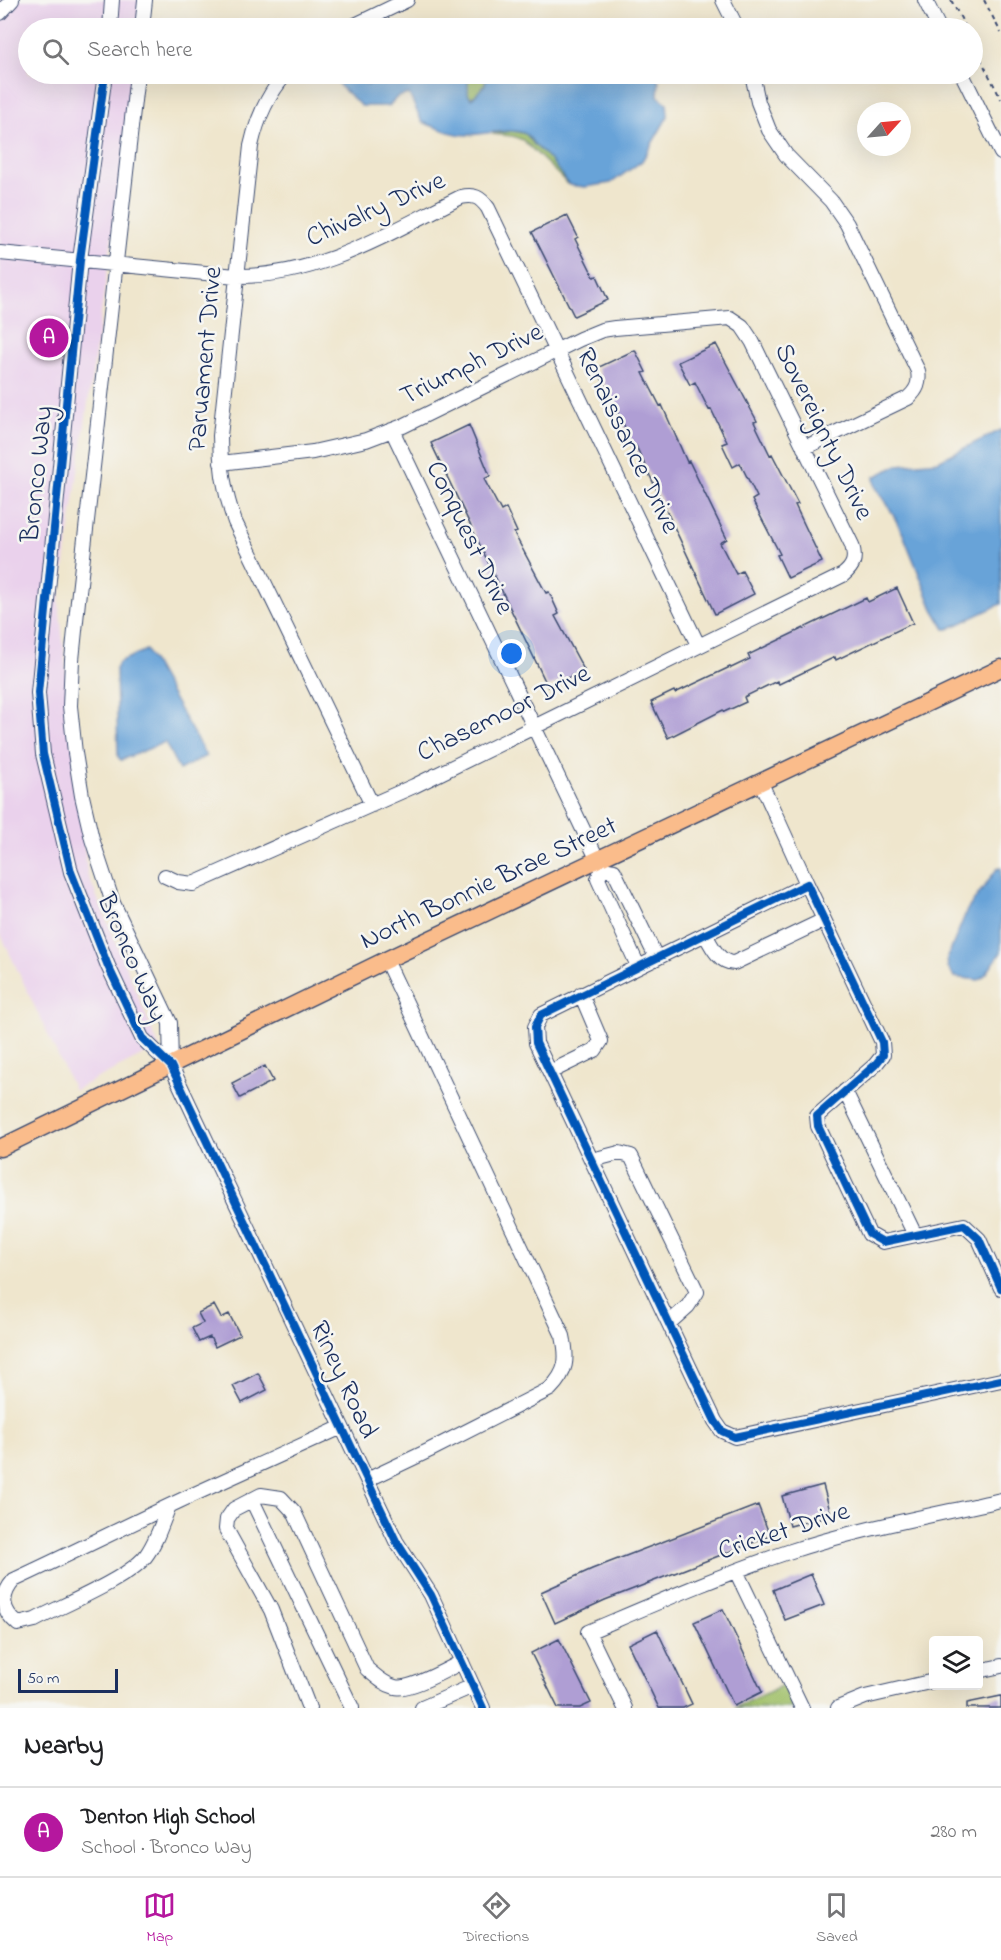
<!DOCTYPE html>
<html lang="en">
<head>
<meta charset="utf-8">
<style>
	body { margin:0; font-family:"Indie Flower",sans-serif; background:#f6f6f6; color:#202124 }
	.controls { position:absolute; right:18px; bottom:18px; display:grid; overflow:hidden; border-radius:6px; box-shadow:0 6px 24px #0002 }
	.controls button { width:54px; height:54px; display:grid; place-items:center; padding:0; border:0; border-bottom:2px solid #e0e0e0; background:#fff; color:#202124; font:30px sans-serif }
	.compass { position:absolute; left:857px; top:102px; width:54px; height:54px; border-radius:50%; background:#fff; box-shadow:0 6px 24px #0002; rotate:63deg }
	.scale { position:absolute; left:18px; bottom:15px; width:100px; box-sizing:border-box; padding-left:6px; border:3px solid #1b2f5e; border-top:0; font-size:16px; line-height:21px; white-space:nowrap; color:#1b2f5e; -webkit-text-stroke:4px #f6f6f2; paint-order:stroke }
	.you { position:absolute; left:512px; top:654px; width:21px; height:21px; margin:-15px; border:4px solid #fff; border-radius:50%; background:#1a73e8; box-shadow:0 0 0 9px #1a73e833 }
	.badge { display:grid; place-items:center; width:39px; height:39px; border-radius:50%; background:#b5179e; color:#fff; font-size:20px; font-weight:700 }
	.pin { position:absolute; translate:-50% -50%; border:3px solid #fff; box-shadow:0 2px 6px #0006 }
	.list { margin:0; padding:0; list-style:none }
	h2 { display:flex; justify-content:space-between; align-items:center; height:78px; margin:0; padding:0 24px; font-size:26px }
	h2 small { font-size:20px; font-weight:400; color:#757577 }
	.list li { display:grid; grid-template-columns:39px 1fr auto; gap:18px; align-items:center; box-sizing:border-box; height:90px; padding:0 24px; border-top:2px solid #e0e0e0 }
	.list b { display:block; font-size:22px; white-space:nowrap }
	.list p { margin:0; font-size:20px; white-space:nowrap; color:#757577 }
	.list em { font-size:20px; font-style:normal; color:#757577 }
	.icon { flex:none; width:33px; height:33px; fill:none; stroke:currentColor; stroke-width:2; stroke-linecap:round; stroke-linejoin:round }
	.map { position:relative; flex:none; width:1001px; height:1708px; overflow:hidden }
	.search { position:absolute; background:#fff; box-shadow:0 6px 24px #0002; left:18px; right:18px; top:18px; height:66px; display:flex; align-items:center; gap:15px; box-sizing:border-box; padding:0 21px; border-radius:33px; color:#757577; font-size:22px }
	.sheet { height:168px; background:#fff }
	nav { display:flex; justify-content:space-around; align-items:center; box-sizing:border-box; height:84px; border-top:2px solid #e0e0e0; background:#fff; font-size:16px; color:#757577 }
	nav a { display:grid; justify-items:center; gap:3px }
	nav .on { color:#b5179e }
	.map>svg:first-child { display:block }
</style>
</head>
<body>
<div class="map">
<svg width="1001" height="1708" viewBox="0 0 1001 1708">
	<rect width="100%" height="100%" fill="#f6f6f2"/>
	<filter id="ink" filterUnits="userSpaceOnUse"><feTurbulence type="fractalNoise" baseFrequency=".0167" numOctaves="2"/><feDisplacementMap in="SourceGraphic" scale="12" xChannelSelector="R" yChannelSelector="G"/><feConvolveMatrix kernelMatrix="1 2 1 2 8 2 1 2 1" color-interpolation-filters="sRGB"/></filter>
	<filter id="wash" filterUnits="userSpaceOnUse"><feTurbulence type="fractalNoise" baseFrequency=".008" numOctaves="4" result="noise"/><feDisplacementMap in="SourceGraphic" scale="24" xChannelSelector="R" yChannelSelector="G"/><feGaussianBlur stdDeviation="1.35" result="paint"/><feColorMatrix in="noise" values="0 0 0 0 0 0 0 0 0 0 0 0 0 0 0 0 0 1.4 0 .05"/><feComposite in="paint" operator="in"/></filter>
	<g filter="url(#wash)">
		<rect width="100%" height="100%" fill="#efe6cd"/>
		<path fill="#ead1ec" d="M0 0H145L143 28H28V74H136L59 602 87 873 159 1047 74 1090 0 933Z"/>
		<path fill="#a0c069" stroke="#5e7864" stroke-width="1.5" d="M348 74H380L368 85Z
			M468 74H483L486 82 477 94 471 97 468 94Z
			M512 131 526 134 533 144 553 162 569 185 523 140 513 136 492 134Z
			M783 1685 794 1708H735Z"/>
		<path fill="#67a3d8" stroke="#41699b" stroke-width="1.5" d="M334 74H348L368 85 380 74H468V94L471 99C478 95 479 89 485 85L486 78 483 74H654L659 81 658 96 667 103 668 116 642 161 611 183 585 187 569 185C557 168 551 160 536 146 533 143 530 138 527 135 516 126 481 135 467 135 451 135 436 127 422 122L409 94 397 97 389 106H361L340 86Z
			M1001 430V604L948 629H945L933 609 903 534 889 507 875 486 874 477 898 465 938 461Z
			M146 650 206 756 179 770 165 742 121 760 118 757 116 669 119 662Z
			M1001 868V952L987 973 979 980 954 977 948 967 947 959 967 910 997 869Z"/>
		<g id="blocks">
			<path fill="#af9ed4" d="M567 215 578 237 575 239 594 277 597 276 608 300 574 316 532 232Z
				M716 344 757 421 754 422 770 455 772 454 798 504 795 505 822 562 788 578 777 555 780 554 752 500 757 497 740 463 733 467 722 444 727 442 711 409 709 410 695 382 690 385 678 362Z
				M635 350 646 372 643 373 660 406 662 405 687 462 689 461 727 539 720 543 736 574 742 571 754 594 715 614 636 446 633 448 628 437 629 436 597 368Z
				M469 425 490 476 484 479 501 511 506 508 517 532 514 533 546 593 549 592 559 614 555 616 584 670 548 687 431 443Z
				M897 588 913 623 836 660 835 657 779 684 777 681 744 697 746 702 724 712 723 710 668 738 651 702 674 691 675 693 730 667 731 668 750 659 748 655 866 598 868 602Z
				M265 1066 273 1081 240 1098 232 1083Z
				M214 1305 221 1318 229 1314 240 1335 215 1347 210 1337 199 1342 192 1328 203 1323 198 1313Z
				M258 1373 267 1390 242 1403 233 1386Z
				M823 1485 831 1515 790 1526 782 1496Z
				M758 1505 770 1536 605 1600 555 1623 541 1592 592 1569Z
				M811 1574 824 1605 785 1620 773 1590Z
				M723 1609 762 1692 734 1706 694 1622Z
				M657 1630 692 1704 683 1708H659L628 1644Z
				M559 1639 591 1703 580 1708H558L531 1653Z
				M1001 1696V1708H967V1703Z"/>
		</g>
	</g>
	<g filter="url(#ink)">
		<use href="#blocks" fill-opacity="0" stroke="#3b4a6f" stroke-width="1.5"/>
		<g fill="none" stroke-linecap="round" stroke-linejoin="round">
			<g stroke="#3b4a6f" stroke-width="16">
				<path id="minor" d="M723 0 737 28
					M925 0 939 28
					M0 13 12 0
					M110 28 112 0
					M142 28 145 0
					M349 28 407 0
					M105 74 80 260 38 693 43 754 71 872 108 966 142 1038 171 1066 396 1541 431 1595 483 1708
					M137 74 78 601 72 660 70 706 75 753 82 796 92 839 113 903 170 1023 171 1066
					M286 74C268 94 257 119 251 146L220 436C220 465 225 495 235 522L372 805
					M752 74 758 102 769 130 786 155 831 201 847 224 918 371C920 383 917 390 908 398L804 448
					M962 74 1001 153
					M0 253 236 276C320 277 388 233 461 197 474 194 480 197 488 208L698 645
					M392 430 602 869 598 879 638 966
					M761 783 807 884
					M602 869 614 871 656 957
					M165 876 178 882 193 884 414 786 843 575C854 566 856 559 852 545L752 341 742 326 730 318 615 328 602 330 580 339 403 426 366 440 313 452 221 463
					M705 934C711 945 719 963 734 963L824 920
					M550 1072 595 1050 601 1041 581 994
					M845 1091 915 1235
					M592 1160 619 1153 631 1156 697 1292 688 1306 669 1323
					M1001 1288 979 1239 964 1225 883 1242 869 1234 818 1126 817 1116 875 1065 883 1055 882 1042 807 884 541 1015 535 1027 536 1043 715 1421 722 1431 735 1437 1001 1380
					M367 1480 430 1450 550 1389C567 1372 568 1359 563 1336L386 960
					M252 1500 352 1708
					M169 1506C162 1523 156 1543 145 1557 125 1580 63 1605 35 1620L18 1624C1 1610 0 1596 14 1580 72 1553 130 1524 188 1497L342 1427
					M736 1571 802 1708
					M978 1671 1001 1666
					M309 1708 271 1610 226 1529 227 1519 234 1509 261 1495 281 1498 294 1512 367 1669C376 1676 383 1684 395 1687 410 1691 447 1669 462 1662
					M422 1708 473 1686
					M625 1708 588 1632C654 1604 720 1575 788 1552 857 1529 930 1516 1001 1500
					M838 1708 865 1697 934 1681"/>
			</g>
			<g stroke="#3b4a6f" stroke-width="19">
				<path id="major" d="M0 1148 386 960 1001 668"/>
			</g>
			<path stroke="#3b4a6f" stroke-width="2" stroke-dasharray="4.5 4.5" stroke-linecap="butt" d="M951 0 966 28
				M984 0 1001 33
				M972 42 1001 99"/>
			<use href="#minor" stroke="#fff" stroke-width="14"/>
			<use href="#major" stroke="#fabc8b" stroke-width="16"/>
			<g stroke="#f6f6f2" stroke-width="11">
				<path id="cycleway" d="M105 74 80 260 38 693 43 754 71 872 108 966 142 1038 171 1066 396 1541 431 1595 483 1708
					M1001 1288 979 1239 964 1225 883 1242 869 1234 818 1126 817 1116 875 1065 883 1055 882 1042 807 884 541 1015 535 1027 536 1043 715 1421 722 1431 735 1437 1001 1380"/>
			</g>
			<use href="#cycleway" stroke="#0057b8" stroke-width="8"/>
		</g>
	</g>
	<g text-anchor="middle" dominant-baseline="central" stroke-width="5" stroke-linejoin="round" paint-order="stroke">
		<g font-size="27" fill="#1b2f5e" stroke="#f6f6f2">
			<text transform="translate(376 210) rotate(-24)">Chivalry Drive</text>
			<text transform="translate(206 359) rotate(-85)">Paruament Drive</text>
			<text transform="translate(472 365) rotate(-26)">Triumph Drive</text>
			<text transform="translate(823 432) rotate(64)">Sovereignty Drive</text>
			<text transform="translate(627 441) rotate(64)">Renaissance Drive</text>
			<text transform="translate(38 474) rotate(-84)">Bronco Way</text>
			<text transform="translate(469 538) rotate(64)">Conquest Drive</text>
			<text transform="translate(504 714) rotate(-26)">Chasemoor Drive</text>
			<text transform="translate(489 884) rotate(-25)">North Bonnie Brae Street</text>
			<text transform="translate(131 958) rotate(66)">Bronco Way</text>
			<text transform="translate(343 1380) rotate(65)">Riney Road</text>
			<text transform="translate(784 1532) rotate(-18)">Cricket Drive</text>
		</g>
	</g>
</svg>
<div class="controls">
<button><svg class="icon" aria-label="layers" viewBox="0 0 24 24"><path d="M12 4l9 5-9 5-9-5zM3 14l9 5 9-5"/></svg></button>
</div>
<svg class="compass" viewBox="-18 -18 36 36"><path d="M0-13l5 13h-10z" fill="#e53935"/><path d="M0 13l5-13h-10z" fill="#757577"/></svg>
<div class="scale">50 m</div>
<div class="you"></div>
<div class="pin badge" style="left:49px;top:338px">A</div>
<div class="search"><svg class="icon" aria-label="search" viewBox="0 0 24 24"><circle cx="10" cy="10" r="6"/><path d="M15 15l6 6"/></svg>Search here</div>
</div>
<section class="sheet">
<h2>Nearby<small></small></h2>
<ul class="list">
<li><span class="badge">A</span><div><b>Denton High School</b><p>School · Bronco Way</p></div><em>280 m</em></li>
</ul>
</section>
<nav>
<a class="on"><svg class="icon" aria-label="map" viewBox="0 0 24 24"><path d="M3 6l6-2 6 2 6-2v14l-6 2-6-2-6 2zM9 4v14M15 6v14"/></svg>Map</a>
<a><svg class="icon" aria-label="directions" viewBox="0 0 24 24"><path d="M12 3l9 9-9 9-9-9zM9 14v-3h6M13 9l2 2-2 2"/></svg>Directions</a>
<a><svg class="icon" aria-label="saved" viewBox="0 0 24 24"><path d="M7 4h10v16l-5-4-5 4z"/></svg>Saved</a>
</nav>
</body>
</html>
